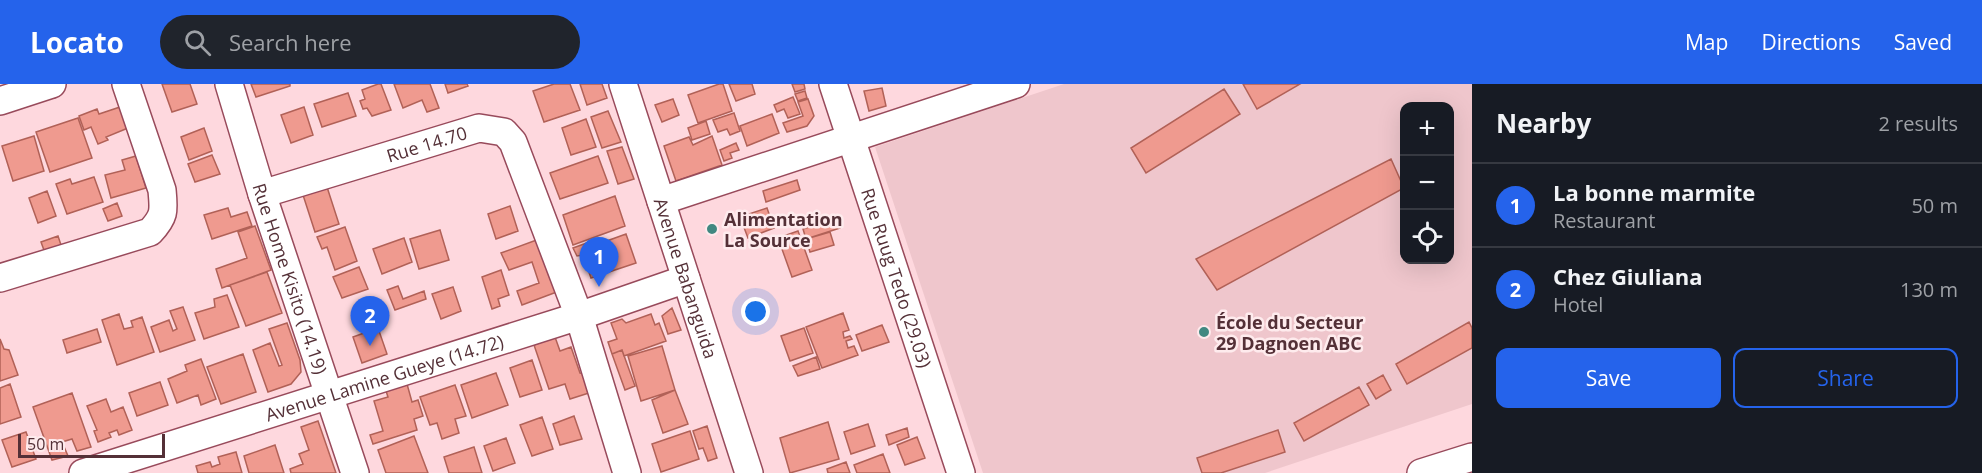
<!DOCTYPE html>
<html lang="en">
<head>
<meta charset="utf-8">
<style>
	body { margin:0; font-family:"Open Sans",sans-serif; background:#20242c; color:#f1f3f6 }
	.controls { position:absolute; right:18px; top:18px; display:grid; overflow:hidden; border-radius:12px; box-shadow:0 6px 24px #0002 }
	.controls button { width:54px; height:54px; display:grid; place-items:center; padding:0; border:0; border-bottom:2px solid #363941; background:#171b24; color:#f1f3f6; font:30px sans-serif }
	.scale { position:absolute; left:18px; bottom:15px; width:147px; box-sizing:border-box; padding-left:6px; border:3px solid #543037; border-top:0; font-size:16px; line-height:21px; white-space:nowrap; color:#543037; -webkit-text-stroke:4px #feebed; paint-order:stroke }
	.you { position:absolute; left:756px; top:228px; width:21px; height:21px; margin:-15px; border:4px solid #fff; border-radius:50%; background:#1a73e8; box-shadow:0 0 0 9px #1a73e833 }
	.badge { display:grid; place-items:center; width:39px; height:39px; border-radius:50%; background:#2563eb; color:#fff; font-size:20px; font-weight:700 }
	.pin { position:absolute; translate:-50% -50px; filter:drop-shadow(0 2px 3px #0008) }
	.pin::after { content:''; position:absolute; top:32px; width:21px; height:18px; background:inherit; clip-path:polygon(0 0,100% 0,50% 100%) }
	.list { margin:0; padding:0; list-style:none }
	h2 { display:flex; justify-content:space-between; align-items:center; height:78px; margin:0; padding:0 24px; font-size:26px }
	h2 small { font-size:20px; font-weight:400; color:#9ea1a6 }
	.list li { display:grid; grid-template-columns:39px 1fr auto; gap:18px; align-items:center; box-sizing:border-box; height:84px; padding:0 24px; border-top:2px solid #363941 }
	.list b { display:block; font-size:22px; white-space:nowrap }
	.list p { margin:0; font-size:20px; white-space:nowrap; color:#9ea1a6 }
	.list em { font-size:20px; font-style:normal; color:#9ea1a6 }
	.actions { display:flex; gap:12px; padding:18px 24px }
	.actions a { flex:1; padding:14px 0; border:2px solid #2563eb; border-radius:12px; text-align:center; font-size:21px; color:#2563eb }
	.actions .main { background:#2563eb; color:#fff }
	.icon { flex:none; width:33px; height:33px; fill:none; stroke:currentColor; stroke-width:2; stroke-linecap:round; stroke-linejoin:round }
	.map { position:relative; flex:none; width:1472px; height:389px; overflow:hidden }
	header { display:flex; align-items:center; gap:36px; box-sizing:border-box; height:84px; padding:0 30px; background:#2563eb; color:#fff }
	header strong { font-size:28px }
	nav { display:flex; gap:33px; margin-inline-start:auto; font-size:21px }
	.search { width:420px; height:54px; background:#20242c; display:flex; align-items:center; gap:15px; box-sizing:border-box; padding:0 21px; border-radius:33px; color:#9ea1a6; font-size:22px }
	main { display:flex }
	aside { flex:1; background:#171b24 }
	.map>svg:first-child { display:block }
</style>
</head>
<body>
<header>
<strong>Locato</strong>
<div class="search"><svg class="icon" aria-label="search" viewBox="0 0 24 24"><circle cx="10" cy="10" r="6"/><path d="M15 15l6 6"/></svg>Search here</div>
<nav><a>Map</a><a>Directions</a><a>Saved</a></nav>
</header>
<main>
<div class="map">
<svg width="1472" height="389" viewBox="0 0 1472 389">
	<rect width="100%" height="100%" fill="#fed8de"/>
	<path fill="#efc6cc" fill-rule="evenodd" d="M1064 0H1472V320L1265 389H983L875 63ZM1404 22H1450V176H1404Z"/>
	<path fill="#ef9a8f" stroke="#b16157" stroke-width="1.5" d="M162 0H190L197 20 172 28Z
		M251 0H290V2L256 13Z
		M378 0H381L391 26 372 32 367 24 363 25 360 17 365 15 362 6Z
		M394 0H430L439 24 427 28 422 16 403 24Z
		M445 0H467L468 2 448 9Z
		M554 0H570L580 26 544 38 533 7Z
		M580 0H602L607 14 587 21Z
		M719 0H723L732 27 698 39 688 11Z
		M729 0H752L755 10 736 17Z
		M792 0H804L805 5 795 8Z
		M1243 0H1300L1257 25Z
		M882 4 886 22 869 27 864 7Z
		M1224 5 1240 30 1146 89 1131 64Z
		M805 7 807 14 798 17 795 10Z
		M348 9 356 32 322 43 314 20Z
		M793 13 800 30 788 34 784 25 777 28 774 21Z
		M673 15 679 31 662 38 655 21Z
		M808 15 814 32 807 42 787 48 783 39 803 32 798 18Z
		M120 23 128 44 106 53 108 56 98 60 91 43 84 46 79 32 97 25 99 30Z
		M304 23 313 51 291 59 281 31Z
		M608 27 621 58 602 64 591 33Z
		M734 29 740 47 730 51 727 45 718 48 713 36Z
		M772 30 779 49 747 62 740 42Z
		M78 34 92 74 50 88 36 48Z
		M586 35 596 63 571 71 562 44Z
		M706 37 710 50 692 56 688 44Z
		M204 44 212 67 189 76 181 53Z
		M34 52 44 87 13 97 2 62Z
		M712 52 722 81 676 97 664 62 689 53 693 61Z
		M736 59 739 66 730 69 732 74 724 77 720 66Z
		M622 63 634 95 618 100 607 67Z
		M212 71 220 90 195 98 188 80Z
		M136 72 146 104 111 114 105 91 125 86 122 76Z
		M598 72 608 99 560 115 550 89Z
		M1391 75 1404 104 1217 206 1196 175Z
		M94 93 103 118 67 130 56 100 70 95 72 100Z
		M797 96 800 106 766 118 763 107Z
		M327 103 339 140 315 148 303 111Z
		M47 107 56 132 38 139 29 114Z
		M615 112 625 142 573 161 563 131Z
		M117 119 122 132 108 137 103 125Z
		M510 122 518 147 496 155 488 130Z
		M228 124 231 133 247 128 252 142 212 155 204 131Z
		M767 124 774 144 748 154 740 133Z
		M837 134 840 144 806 155 803 145Z
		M255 142 271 186 222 204 216 185 247 174 238 148Z
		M345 143 357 177 335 186 327 163 322 165 317 153Z
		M440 146 449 176 419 185 410 155Z
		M798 147 812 186 792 193 778 154Z
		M830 148 834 161 810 168 806 155Z
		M626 150 636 179 591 194 583 171 577 172 573 164 598 155 601 159Z
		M58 152 62 164 45 169 41 158Z
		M404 154 412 178 382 190 373 165Z
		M542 154 562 206 522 221 517 207 539 199 532 178 509 186 501 169Z
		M359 183 368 205 342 214 333 193Z
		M501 186 509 211 498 215 500 222 492 225 482 193Z
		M267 188 282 229 246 242 230 201Z
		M398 202 403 215 424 207 426 215 395 226 387 206Z
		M453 203 461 227 441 235 432 210Z
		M227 211 239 243 204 255 195 229 215 223 214 215Z
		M183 223 195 256 160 268 151 243 169 236 173 247 177 245 170 227Z
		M672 224 681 246 668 250 662 232Z
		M843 229 849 246 843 248 844 254 850 252 852 255 846 257 848 264 854 262 858 271 822 284 806 243Z
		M119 230 124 245 133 243 131 237 142 233 154 268 117 281 102 236Z
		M651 230 655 241 659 239 666 257 624 272 622 266 612 270 608 258 617 255 611 239 622 235 626 239Z
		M1469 238 1472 244V264L1407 300 1396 280Z
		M287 239 300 276 301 288 291 300 268 308 253 266 270 259 279 282 282 281 269 245Z
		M882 241 889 258 862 267 856 251Z
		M378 244 387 270 362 279 353 253Z
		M804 244 813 269 790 277 781 252Z
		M97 245 101 258 67 269 63 256Z
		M555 253 560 267 571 263 580 289 586 290 592 308 570 315 565 300 549 305 534 261Z
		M0 255 4 265 9 266 18 291 0 297Z
		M662 262 675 306 641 317 628 272Z
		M622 266 635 302 625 306 612 270Z
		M243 270 256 308 221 320 207 283Z
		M816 273 820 285 798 292 793 282Z
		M201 275 216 315 201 321 198 311 177 319 168 295 187 287 185 281Z
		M532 276 542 306 520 313 510 284Z
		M496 289 508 321 472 334 461 301Z
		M1383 291 1391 306 1376 315 1367 300Z
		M160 298 168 321 137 332 129 309Z
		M10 300 21 333 0 340V304Z
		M407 300 412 318 418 316 423 332 414 335 417 346 373 360 370 351 383 347 374 317 388 313 386 307Z
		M455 301 466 332 455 335 459 349 442 355 437 339 430 341 420 313Z
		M1359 303 1369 321 1304 357 1294 339Z
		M675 306 688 340 663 349 652 316Z
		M72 309 91 363 77 367 72 355 62 358 68 372 52 376 33 323Z
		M106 315 111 328 123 323 132 346 119 351 117 346 109 349 111 353 98 358 94 347 97 346 87 322Z
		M574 332 582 355 560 361 553 340Z
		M542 333 553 365 532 372 520 341Z
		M318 337 336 389H291L290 385 303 380 299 370 309 366 301 343Z
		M828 338 839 375 790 389 780 354Z
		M868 340 875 362 851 370 844 348Z
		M707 342 717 374 708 377 703 364 699 365 693 347Z
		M907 344 909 353 889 361 886 351Z
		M1278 346 1285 368 1221 389H1202L1197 374Z
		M690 347 699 375 661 388 652 360Z
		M26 348 36 375 12 383 2 356Z
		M414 352 428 389H386L378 366Z
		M917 353 925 374 905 381 897 361Z
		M506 354 515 379 493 387 484 362Z
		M275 361 284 389H249L244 372Z
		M474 363 482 389H449L444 373Z
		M236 368 242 389H198L196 382 210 378 212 383 220 380 218 373Z
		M883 370 890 389H857L854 381Z
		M846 378 850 389H828L827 385Z"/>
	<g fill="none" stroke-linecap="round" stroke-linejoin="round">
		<g stroke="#984a5b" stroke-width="30">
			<g id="minor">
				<path id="s1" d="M229 0 262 110 355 389"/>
				<path id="s2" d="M623 0 749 389"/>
				<path id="s3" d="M833 0 961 389"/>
				<path d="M0 17 52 0"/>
				<path id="s4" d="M262 110 479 44 504 48 513 58 579 232 627 389"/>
				<path d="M661 117 1016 0"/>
				<path d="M0 194 150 148C165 132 164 127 162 106L126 0"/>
				<path id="s5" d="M83 389 579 232 686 195"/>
				<path d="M1421 389 1472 373"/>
			</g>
		</g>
		<use href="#minor" stroke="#fff" stroke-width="27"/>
	</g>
	<g fill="#418881" stroke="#feebed" stroke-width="2">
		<circle cx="712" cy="145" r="6"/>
		<circle cx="1204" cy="248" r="6"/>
	</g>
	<g text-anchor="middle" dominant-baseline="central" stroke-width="5" stroke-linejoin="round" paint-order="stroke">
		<g font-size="18" fill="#543037" stroke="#feebed">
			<text stroke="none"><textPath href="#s4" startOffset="172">Rue 14.70</textPath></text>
			<text stroke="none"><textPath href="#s2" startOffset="204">Avenue Babanguida</textPath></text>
			<text stroke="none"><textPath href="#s3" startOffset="204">Rue Ruug Tedo (29.03)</textPath></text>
			<text stroke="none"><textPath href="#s1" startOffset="204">Rue Home Kisito (14.19)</textPath></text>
			<text stroke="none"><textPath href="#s5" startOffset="316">Avenue Lamine Gueye (14.72)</textPath></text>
		</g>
		<g font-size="18" font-weight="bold" fill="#543037" stroke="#feebed" text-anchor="start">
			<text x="724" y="135">Alimentation<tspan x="724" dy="21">La Source</tspan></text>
			<text x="1216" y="238">École du Secteur<tspan x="1216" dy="21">29 Dagnoen ABC</tspan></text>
		</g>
	</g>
</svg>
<div class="controls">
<button>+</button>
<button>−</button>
<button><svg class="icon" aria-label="locate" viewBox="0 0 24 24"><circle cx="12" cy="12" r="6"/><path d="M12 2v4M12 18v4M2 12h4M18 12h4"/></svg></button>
</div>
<div class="scale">50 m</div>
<div class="you"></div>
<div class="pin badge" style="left:599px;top:203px">1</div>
<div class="pin badge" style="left:370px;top:262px">2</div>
</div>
<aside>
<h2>Nearby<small>2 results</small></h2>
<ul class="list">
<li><span class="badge">1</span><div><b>La bonne marmite</b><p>Restaurant</p></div><em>50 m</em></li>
<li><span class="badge">2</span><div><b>Chez Giuliana</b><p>Hotel</p></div><em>130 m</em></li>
</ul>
<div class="actions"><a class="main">Save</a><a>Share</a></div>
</aside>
</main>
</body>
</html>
